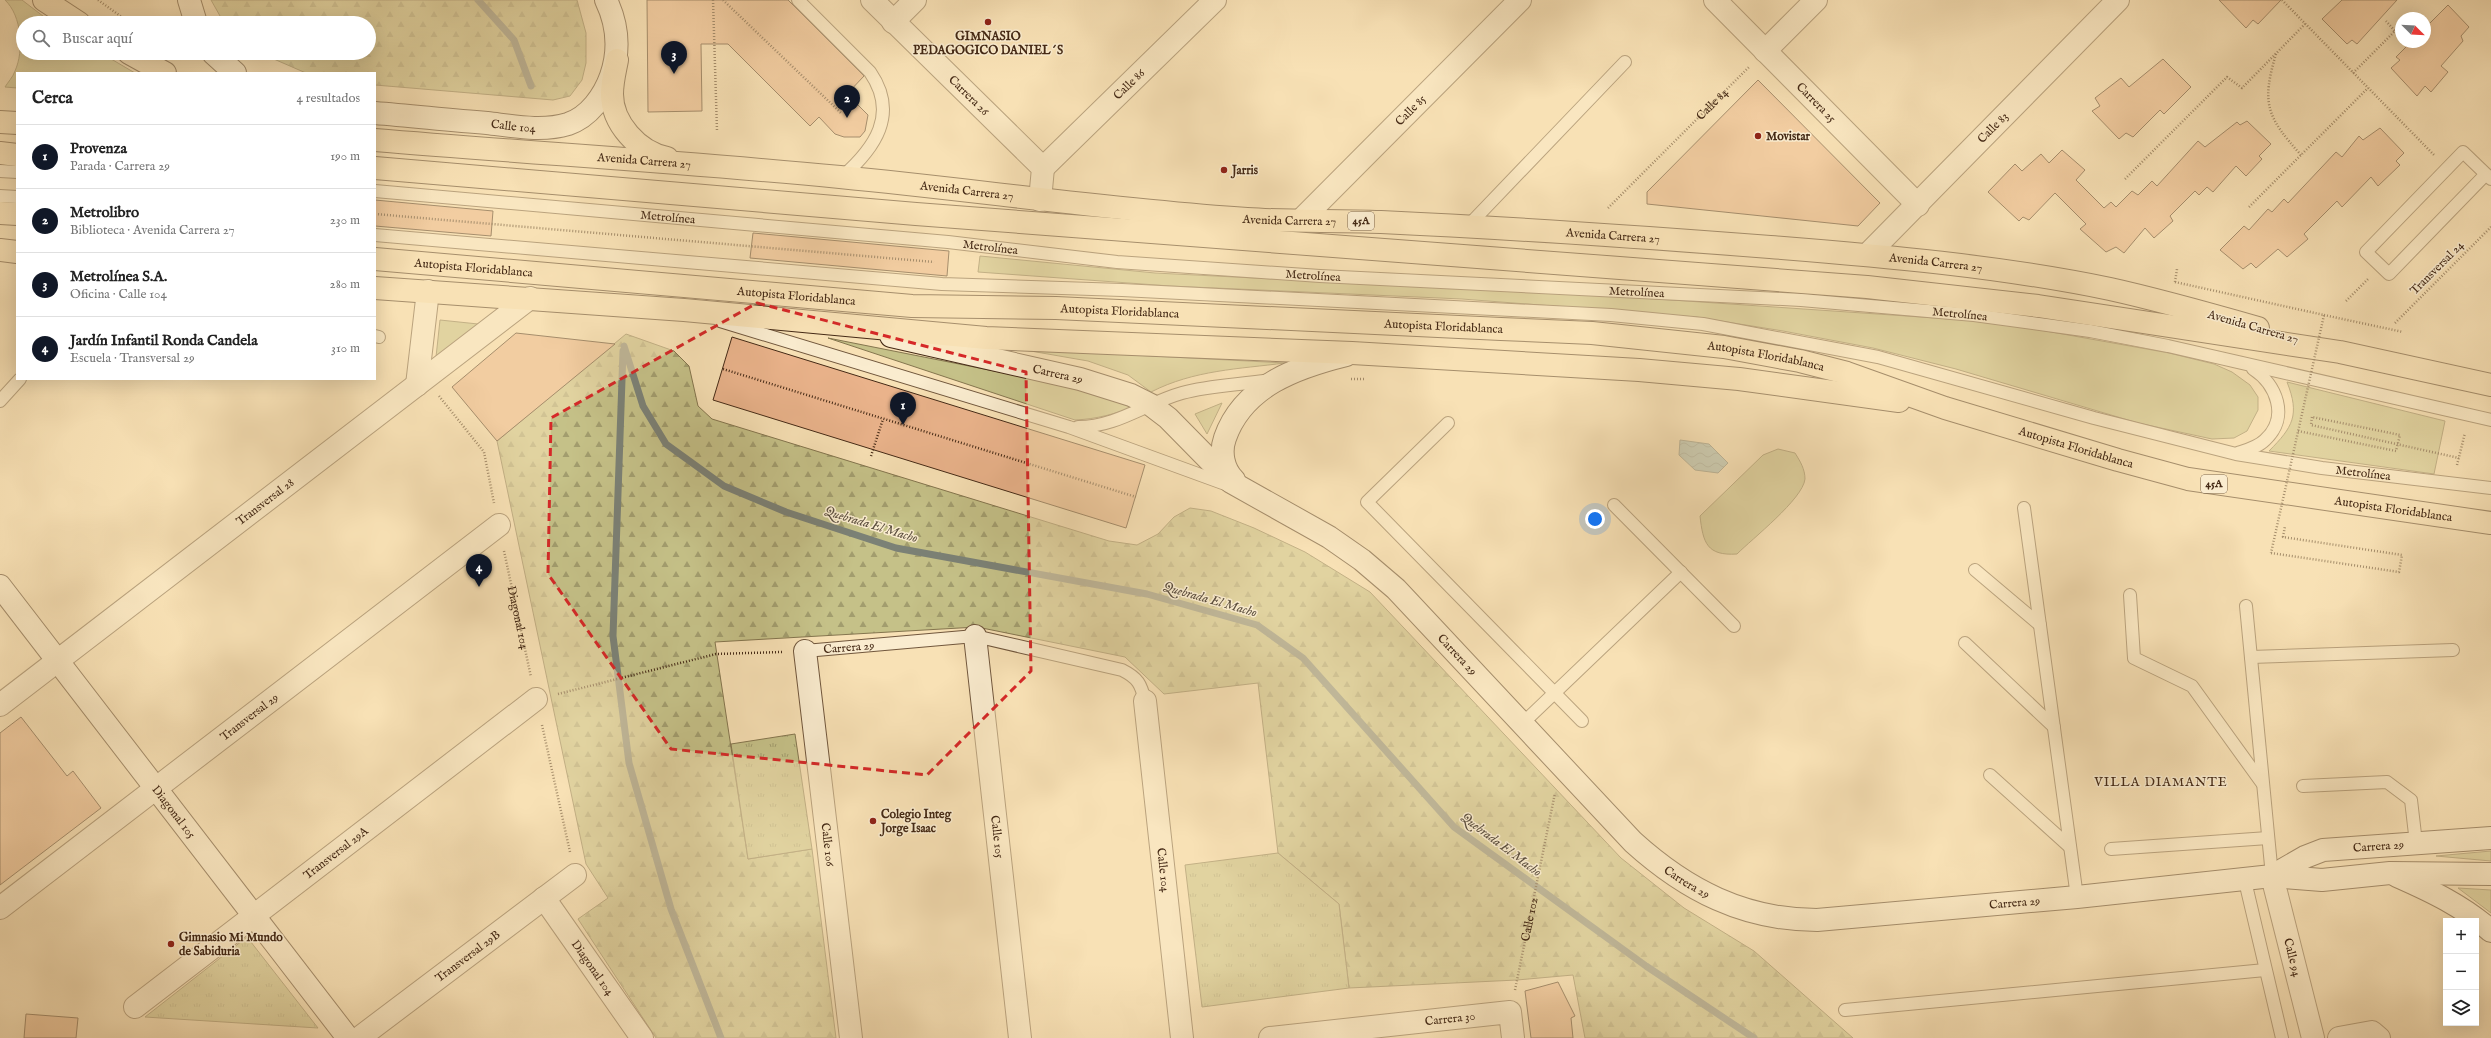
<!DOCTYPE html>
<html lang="es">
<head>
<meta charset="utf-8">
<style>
	body { margin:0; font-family:"IM FELL English",serif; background:#f6f6f6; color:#222 }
	.controls { position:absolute; right:12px; bottom:12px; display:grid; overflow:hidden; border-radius:0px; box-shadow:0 4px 16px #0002 }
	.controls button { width:36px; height:36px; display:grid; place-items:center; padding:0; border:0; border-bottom:1px solid #e0e0e0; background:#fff; color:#222; font:20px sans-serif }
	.compass { position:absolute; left:2395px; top:12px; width:36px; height:36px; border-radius:50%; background:#fff; box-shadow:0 4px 16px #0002; rotate:114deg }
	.you { position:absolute; left:1595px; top:519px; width:14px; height:14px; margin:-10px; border:3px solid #fff; border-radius:50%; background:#1a73e8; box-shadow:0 0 0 6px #1a73e833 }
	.badge { display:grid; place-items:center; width:26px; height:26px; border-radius:50%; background:#111827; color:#fff; font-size:13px; font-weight:700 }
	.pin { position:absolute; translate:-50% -33px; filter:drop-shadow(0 1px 2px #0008) }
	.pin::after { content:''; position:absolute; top:21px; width:14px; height:12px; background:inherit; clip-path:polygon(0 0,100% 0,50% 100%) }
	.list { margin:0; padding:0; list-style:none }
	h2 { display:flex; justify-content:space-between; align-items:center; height:52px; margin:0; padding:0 16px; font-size:17px }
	h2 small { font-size:13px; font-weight:400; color:#767676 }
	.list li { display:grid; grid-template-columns:26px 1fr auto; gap:12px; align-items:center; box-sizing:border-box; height:64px; padding:0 16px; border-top:1px solid #e0e0e0 }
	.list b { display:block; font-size:15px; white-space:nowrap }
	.list p { margin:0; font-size:13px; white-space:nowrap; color:#767676 }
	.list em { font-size:13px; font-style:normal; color:#767676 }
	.icon { flex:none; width:22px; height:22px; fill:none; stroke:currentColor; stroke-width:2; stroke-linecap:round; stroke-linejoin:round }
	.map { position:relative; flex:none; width:2491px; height:1038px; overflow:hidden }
	.search { position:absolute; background:#fff; box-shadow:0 4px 16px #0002; left:16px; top:16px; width:360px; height:44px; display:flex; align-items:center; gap:10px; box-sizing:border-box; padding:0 14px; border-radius:22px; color:#767676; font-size:15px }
	.panel { position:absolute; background:#fff; box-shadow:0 4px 16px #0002; left:16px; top:72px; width:360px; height:308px; border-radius:0px }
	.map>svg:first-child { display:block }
</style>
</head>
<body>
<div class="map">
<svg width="2491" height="1038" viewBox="0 0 2491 1038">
	<defs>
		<pattern id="forest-firs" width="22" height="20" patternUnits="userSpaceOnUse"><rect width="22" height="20" fill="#c5c188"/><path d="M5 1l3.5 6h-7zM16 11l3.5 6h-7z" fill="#a29d6e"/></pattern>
		<pattern id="park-tufts" width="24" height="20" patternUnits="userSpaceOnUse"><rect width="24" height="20" fill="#c5c188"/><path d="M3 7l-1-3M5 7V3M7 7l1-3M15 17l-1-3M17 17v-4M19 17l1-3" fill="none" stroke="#a29d6e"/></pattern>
		<pattern id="water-waves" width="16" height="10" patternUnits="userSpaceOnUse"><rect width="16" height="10" fill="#a0bbb7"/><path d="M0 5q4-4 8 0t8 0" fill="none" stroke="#849894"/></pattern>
	</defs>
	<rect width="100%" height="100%" fill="#f8e1b5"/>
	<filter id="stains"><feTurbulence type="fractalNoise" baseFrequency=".005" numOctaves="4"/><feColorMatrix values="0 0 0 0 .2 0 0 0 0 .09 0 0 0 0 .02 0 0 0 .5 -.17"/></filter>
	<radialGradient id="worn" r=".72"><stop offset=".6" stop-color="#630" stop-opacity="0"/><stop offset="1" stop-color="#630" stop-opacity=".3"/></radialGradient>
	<path fill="#c5c188" stroke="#84754e" d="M5 0H22L52 23H23V53H101L135 73H17V88L5 87C8 82 13 77 15 71 24 51 22 16 5 0Z
		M980 256 1155 273 1613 296 1965 320 2029 328 2169 353 2214 364 2232 372 2250 385 2258 397V410L2247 431 2234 438 2212 439 2138 423 1956 369 1873 348 1783 331 1696 317 1462 299 1170 286 978 272Z
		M440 320 478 324 436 357Z
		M828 338 1110 394 1136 406C1115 414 1097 419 1075 420Z
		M1019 349 1285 363C1239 369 1194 370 1151 392L1128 375 1088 361Z
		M2287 382 2445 421 2434 474 2269 451C2293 427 2300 415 2287 382Z
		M1222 403 1207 434 1195 414Z
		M1778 449 1795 453C1800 461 1805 469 1805 479 1803 499 1752 539 1737 554 1707 556 1703 543 1700 516L1763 455Z
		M2491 851V861L2436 856Z
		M2458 888 2491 890V913Z"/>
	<path fill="url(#forest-firs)" stroke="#84754e" d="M211 0H577L586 33V63L582 80 570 96 553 100 375 85V73H306L260 53H369V23H224Z
		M626 334 674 351 689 366 698 406 712 419 1109 541 1137 545 1158 534 1174 517 1190 508 1211 511 1254 528 1305 552 1370 592 1621 858 1684 908 1754 951 1853 1038H1585L1573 975 1517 980 1349 988 1339 904 1278 853 1258 683 1164 694 1125 657 977 627 715 642 748 859 812 849 836 1038H656L578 919 608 898 586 864 497 441Z"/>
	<path fill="url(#park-tufts)" stroke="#84754e" d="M795 734 812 849 748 859 731 744Z
		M1278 853 1339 904 1349 988 1202 1007 1185 865Z
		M247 937 318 1028 145 1017Z"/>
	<path fill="url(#water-waves)" stroke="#7b8176" d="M1680 440 1709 444 1728 463 1718 473 1695 470 1679 455Z"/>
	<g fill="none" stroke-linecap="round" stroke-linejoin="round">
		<path stroke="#7b8176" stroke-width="7" d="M478 0 514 40 531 86
			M624 346 643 406 666 444 724 486 786 512 896 548 1147 594 1257 625 1303 658 1454 827 1646 966 1754 1038
			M623 351 613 636 629 763 671 909 721 1038"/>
	</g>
	<path fill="#eab38b" stroke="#442915" d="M647 0H788L864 76 847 94 868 115 865 131 860 137H844L835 134 819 117 810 126 728 44H701L702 111 648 112Z
		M2219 0H2281L2258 24 2253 20 2246 28Z
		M2342 0H2397L2357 44 2352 40 2347 44 2322 19Z
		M2448 5 2469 27 2461 36 2463 41 2441 66 2448 72 2431 92 2425 86 2417 96 2391 68 2400 60 2396 57 2411 42H2425V28Z
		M2163 59 2191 87 2164 114 2160 110 2133 137 2126 133 2119 139 2092 111 2100 106 2095 98 2121 78 2129 87Z
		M1758 80 1880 203 1858 226 1647 204V192Z
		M2247 121 2271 144 2259 156 2262 159 2246 176 2236 166 2213 192 2207 187 2199 195 2195 191 2170 216 2173 221 2154 238 2145 228 2124 253 2116 247 2106 252 2080 229 2086 224 2055 193 2029 220 2023 217 2019 221 1988 192 2015 164 2022 171 2041 154 2049 163 2062 150 2085 170 2076 180 2104 208 2111 202 2116 207 2132 191 2138 195 2152 181 2157 186 2198 141 2205 147 2237 122 2240 125Z
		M2380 128 2404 153 2396 161 2400 165 2378 186 2371 177 2342 207 2337 201 2304 234 2308 239 2287 257 2278 249 2256 268 2251 263 2243 269 2220 250 2244 226 2249 230 2268 209 2272 212 2284 199 2288 203 2336 152 2342 157 2359 136 2363 140Z
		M375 200 493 211 491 236 375 226Z
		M753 233 949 251 947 276 750 258Z
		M516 333 615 344 497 441 452 387Z
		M732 337 1145 465 1126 528 713 400Z
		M21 717 67 776 73 771 101 808 0 885V733Z
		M1558 982 1575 1016 1571 1018 1573 1038H1531L1525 991Z
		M26 1014 78 1018 76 1038H24Z"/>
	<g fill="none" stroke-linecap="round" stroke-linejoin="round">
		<g stroke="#71573d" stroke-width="14">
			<g id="lane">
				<path d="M798 0 870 72C899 114 875 148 842 177"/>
				<path d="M0 171 17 172"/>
				<path d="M2486 174 2389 274 2366 252 2463 152 2491 179"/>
				<path id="s4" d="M375 191 948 242 1117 262 1320 276 1801 300 1974 315 2090 331 2168 346 2491 420"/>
				<path d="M0 196 17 197"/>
				<path d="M1468 226 1625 62"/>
				<path id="s5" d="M375 235 942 284 1122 290 1611 315 1703 324 1878 357 2094 418 2236 454 2322 468 2491 488"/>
				<path d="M720 321 1069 427 1228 485"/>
				<path d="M375 336 379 337"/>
				<path d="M0 401 20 379"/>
				<path d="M1448 423 1367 502 1582 721"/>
				<path d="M1078 427C1117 427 1146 403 1182 393 1211 385 1240 385 1270 380"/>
				<path d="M2238 453C2247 450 2258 447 2265 440 2290 417 2276 384 2253 369"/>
				<path d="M1614 505 1734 626"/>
				<path d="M2024 508 2077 897"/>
				<path d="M1975 570 2040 625"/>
				<path d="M2130 595 2134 658 2192 686 2262 783"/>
				<path d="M2246 606 2272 876"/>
				<path d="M1965 643 2054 727"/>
				<path id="s6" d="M805 651 975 636 1122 670C1138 678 1141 684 1145 701"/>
				<path d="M2251 657 2453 650"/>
				<path d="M1522 724 1681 572"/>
				<path d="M1990 775 2070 847"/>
				<path d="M2303 786 2387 782 2411 800 2416 843"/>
				<path d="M2111 849 2268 838"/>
				<path d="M2245 881 2282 1038"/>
				<path d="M1845 1010 2265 970"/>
			</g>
		</g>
		<g stroke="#71573d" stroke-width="24">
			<g id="street">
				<path id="s7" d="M872 0 1043 168 1040 200"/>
				<path id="s8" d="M1715 0 1918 205"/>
				<path d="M893 22 915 0"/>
				<path d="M1765 51 1816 0"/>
				<path id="s9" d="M1043 168 1215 0"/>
				<path id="s10" d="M1301 220 1520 0"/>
				<path id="s11" d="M1867 255 2118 0"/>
				<path d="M417 385 428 291"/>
				<path id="s12" d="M975 636 1020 1038"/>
				<path id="s13" d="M805 651 851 1038"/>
				<path id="s14" d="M1145 701 1182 1038"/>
				<path id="s15" d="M0 705 530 298"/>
				<path id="s16" d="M2272 876 2313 1038"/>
				<path id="s17" d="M544 898 642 1038"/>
				<path id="s18" d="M0 908 499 525"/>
				<path id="s19" d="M135 1007 536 699"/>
				<path id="s20" d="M359 1038 575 875"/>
				<path id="s21" d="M1270 1038 1510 1012 1513 1038"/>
				<path d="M2339 1038 2372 1032 2379 1038"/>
			</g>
		</g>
		<g stroke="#442915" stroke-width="24">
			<g id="secondary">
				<path d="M189 0 196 23"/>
				<path d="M213 53 235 73"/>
				<path id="s22" d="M375 113C412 116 449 120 487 123 513 126 542 132 568 124 589 117 604 96 611 76 620 50 618 25 606 0"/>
				<path id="s23" d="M891 336 1080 379 1131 395 1151 405 1168 418 1231 482 1329 537 1362 560 1396 589 1633 842C1686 890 1744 920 1817 920L2077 897 2272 876 2322 880 2390 873 2491 874"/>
				<path d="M1234 480C1223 469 1220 452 1225 438 1243 386 1297 367 1346 355"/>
				<path id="s24" d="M0 586 348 1038"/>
				<path id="s25" d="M2272 876 2305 857 2323 850 2491 838"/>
				<path d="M2397 876C2431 891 2463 906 2491 931"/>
			</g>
		</g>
		<g stroke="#442915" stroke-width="24">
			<g id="highway">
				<path d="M44 0 79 23"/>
				<path d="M129 53 165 73"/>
				<path d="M617 60C615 71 612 82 612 94 612 123 638 152 667 158"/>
				<path d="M0 122 17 123"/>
				<path id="s26" d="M375 140C530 153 685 162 840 177 976 190 1111 210 1247 219 1292 222 1336 220 1381 222 1511 228 1641 237 1770 247 1884 256 1999 266 2110 289 2160 300 2209 314 2258 328"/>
				<path d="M0 153 17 155"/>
				<path d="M375 168 916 214 1867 287 2038 306 2340 352 2491 385"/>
				<path d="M0 213 17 214"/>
				<path d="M0 250 17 252"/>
				<path id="s27" d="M375 259 912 306 1056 308 1501 329 1592 333 1724 347 1800 361 1847 373 1945 408 2118 460 2188 479 2491 523"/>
				<path d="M375 288 684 310 986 338 1352 353 1639 370 1739 379 1899 401"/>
			</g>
		</g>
		<g stroke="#442915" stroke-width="2.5" stroke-dasharray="1 2" stroke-linecap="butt">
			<path d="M98 0 130 23"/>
			<path d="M713 0 717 131"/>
			<path d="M723 0 842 114"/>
			<path d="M2282 0 2434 155"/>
			<path d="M2276 54C2261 104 2267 117 2301 155"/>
			<path d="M2353 73 2395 31 2386 21"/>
			<path d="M2125 179 2227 77 2242 88 2305 24"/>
			<path d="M2249 207 2368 88"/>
			<path id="s1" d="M1608 208 1749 67"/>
			<path d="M375 214 934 262"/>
			<path d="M2175 282 2177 269"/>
			<path d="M2346 301 2368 279"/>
			<path d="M2324 315 2403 332"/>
			<path d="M2395 323 2491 227"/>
			<path d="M723 369 1136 497"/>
			<path d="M1351 379H1364"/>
			<path d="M439 396 484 452 494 503"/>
			<path d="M2312 417 2311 425 2459 458"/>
			<path d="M871 456 883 419"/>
			<path d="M2457 465 2465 433"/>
			<path id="s2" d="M504 551 531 677"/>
			<path d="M2271 553 2399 572 2402 555 2283 537 2285 526"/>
			<path d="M558 694 716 654 782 652"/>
			<path d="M542 725 570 852"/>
			<path id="s3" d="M1515 990 1555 793"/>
		</g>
		<use href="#lane" stroke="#faeccf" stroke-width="12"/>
		<use href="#street" stroke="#faeccf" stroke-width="22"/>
		<use href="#secondary" stroke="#faeccf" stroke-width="22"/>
		<use href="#highway" stroke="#f8e1b5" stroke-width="22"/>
		<path stroke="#442915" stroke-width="2.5" stroke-dasharray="1 2" stroke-linecap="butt" d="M2175 282 2324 315 2271 553
			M2298 431 2396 451 2400 435 2312 417"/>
	</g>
	<path d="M0 0H2491V1038H0ZM757 303 1026 372 1031 671 927 775 671 749 548 574 551 418Z" fill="#f8e1b5" fill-opacity=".55" fill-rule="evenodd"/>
	<path fill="none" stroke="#d62828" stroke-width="3" stroke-dasharray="8 5" stroke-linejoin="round" d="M757 303 1026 372 1031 671 927 775 671 749 548 574 551 418Z"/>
	<g fill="#8f2418" stroke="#faeccf" stroke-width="1.5">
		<circle cx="988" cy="22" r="4"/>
		<circle cx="1758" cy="136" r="4"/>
		<circle cx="1224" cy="170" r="4"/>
		<circle cx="873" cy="821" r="4"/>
		<circle cx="171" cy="944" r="4"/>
	</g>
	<g text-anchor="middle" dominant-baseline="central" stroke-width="3" stroke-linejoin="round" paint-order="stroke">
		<g fill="#faeccf" stroke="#7b644d" stroke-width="1">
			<rect x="1348" y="212" width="26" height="18" rx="3"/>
			<rect x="2201" y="475" width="26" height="18" rx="3"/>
		</g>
		<g font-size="11" font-weight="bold" fill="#442915">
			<text x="1361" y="221">45A</text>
			<text x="2214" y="484">45A</text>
		</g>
		<g font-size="12" font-weight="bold" fill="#442915" stroke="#faeccf" text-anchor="start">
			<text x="988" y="36" text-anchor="middle">GIMNASIO<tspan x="988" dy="14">PEDAGOGICO DANIEL´S</tspan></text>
			<text x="1766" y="136">Movistar</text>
			<text x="1232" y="170">Jarris</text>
			<text x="881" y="814">Colegio Integ<tspan x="881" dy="14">Jorge Isaac</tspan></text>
			<text x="179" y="937">Gimnasio Mi Mundo<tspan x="179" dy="14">de Sabiduria</tspan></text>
		</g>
		<g font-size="12" fill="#442915" stroke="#faeccf">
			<text stroke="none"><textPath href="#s9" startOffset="120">Calle 86</textPath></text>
			<text stroke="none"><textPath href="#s7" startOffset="136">Carrera 26</textPath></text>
			<text stroke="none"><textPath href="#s8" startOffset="144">Carrera 25</textPath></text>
			<text stroke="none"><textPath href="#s1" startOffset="147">Calle 84</textPath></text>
			<text stroke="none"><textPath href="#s10" startOffset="155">Calle 85</textPath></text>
			<text stroke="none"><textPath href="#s22" startOffset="139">Calle 104</textPath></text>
			<text stroke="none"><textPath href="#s11" startOffset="179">Calle 83</textPath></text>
			<text stroke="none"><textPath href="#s26" startOffset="270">Avenida Carrera 27</textPath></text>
			<text stroke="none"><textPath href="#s26" startOffset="594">Avenida Carrera 27</textPath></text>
			<text stroke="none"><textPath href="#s4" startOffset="294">Metrolínea</textPath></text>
			<text stroke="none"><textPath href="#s26" startOffset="918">Avenida Carrera 27</textPath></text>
			<text stroke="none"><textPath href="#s26" startOffset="1242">Avenida Carrera 27</textPath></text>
			<text stroke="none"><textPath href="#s4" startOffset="618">Metrolínea</textPath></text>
			<text stroke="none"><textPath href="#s26" startOffset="1566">Avenida Carrera 27</textPath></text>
			<text stroke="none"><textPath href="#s27" startOffset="99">Autopista Floridablanca</textPath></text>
			<text transform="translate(2437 268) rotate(-45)">Transversal 24</text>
			<text stroke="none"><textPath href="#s4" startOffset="942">Metrolínea</textPath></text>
			<text stroke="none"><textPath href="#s4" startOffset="1266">Metrolínea</textPath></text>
			<text stroke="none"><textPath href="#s27" startOffset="423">Autopista Floridablanca</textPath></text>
			<text stroke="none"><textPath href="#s27" startOffset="747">Autopista Floridablanca</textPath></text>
			<text stroke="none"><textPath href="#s4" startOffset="1590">Metrolínea</textPath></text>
			<text stroke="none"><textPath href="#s27" startOffset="1071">Autopista Floridablanca</textPath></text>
			<text transform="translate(2253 327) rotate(16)">Avenida Carrera 27</text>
			<text stroke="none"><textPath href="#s27" startOffset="1395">Autopista Floridablanca</textPath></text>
			<text stroke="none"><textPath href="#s23" startOffset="171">Carrera 29</textPath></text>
			<text stroke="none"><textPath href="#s27" startOffset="1719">Autopista Floridablanca</textPath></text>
			<text stroke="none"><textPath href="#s5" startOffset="2009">Metrolínea</textPath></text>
			<text stroke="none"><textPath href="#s15" startOffset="334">Transversal 28</textPath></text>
			<text stroke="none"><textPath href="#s27" startOffset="2043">Autopista Floridablanca</textPath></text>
			<text stroke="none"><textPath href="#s2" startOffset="68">Diagonal 104</textPath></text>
			<text stroke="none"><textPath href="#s6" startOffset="44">Carrera 29</textPath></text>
			<text stroke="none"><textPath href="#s23" startOffset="668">Carrera 29</textPath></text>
			<text stroke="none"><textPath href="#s18" startOffset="314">Transversal 29</textPath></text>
			<text stroke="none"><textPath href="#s24" startOffset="285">Diagonal 105</textPath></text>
			<text stroke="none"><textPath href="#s12" startOffset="202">Calle 105</textPath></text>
			<text stroke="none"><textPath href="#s13" startOffset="195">Calle 106</textPath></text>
			<text stroke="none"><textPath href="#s25" startOffset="113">Carrera 29</textPath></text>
			<text stroke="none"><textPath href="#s19" startOffset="253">Transversal 29A</textPath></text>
			<text stroke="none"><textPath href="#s14" startOffset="170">Calle 104</textPath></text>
			<text stroke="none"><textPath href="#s23" startOffset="992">Carrera 29</textPath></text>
			<text stroke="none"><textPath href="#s23" startOffset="1328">Carrera 29</textPath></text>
			<text stroke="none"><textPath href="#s3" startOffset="72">Calle 102</textPath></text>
			<text stroke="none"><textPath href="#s20" startOffset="136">Transversal 29B</textPath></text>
			<text stroke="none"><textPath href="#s16" startOffset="84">Calle 94</textPath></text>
			<text stroke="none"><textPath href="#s17" startOffset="85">Diagonal 104</textPath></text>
			<text stroke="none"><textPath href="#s21" startOffset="181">Carrera 30</textPath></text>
		</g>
		<g font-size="13" font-style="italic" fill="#5b4e3e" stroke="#faeccf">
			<text transform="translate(871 525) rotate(17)">Quebrada El Macho</text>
			<text transform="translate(1210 600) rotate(16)">Quebrada El Macho</text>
			<text transform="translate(1501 845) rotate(37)">Quebrada El Macho</text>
		</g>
		<g font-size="13" letter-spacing="1" fill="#442915" stroke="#faeccf">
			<text x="2161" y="782">VILLA DIAMANTE</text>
		</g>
	</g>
	<rect width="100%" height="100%" filter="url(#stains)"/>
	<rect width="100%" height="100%" fill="url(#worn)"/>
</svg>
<div class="controls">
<button>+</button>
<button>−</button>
<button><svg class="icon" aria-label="layers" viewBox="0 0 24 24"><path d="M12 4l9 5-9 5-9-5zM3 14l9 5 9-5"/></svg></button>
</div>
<svg class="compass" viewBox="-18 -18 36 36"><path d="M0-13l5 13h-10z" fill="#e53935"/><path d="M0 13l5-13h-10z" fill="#767676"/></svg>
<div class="you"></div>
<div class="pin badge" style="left:903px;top:425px">1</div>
<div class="pin badge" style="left:847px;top:118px">2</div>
<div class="pin badge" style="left:674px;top:74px">3</div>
<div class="pin badge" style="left:479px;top:587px">4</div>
<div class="search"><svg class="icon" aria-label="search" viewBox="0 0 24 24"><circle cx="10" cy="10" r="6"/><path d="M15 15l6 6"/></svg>Buscar aquí</div>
<section class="panel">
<h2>Cerca<small>4 resultados</small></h2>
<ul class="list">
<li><span class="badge">1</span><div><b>Provenza</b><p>Parada · Carrera 29</p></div><em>190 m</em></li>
<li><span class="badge">2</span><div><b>Metrolibro</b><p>Biblioteca · Avenida Carrera 27</p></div><em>230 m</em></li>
<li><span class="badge">3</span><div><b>Metrolínea S.A.</b><p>Oficina · Calle 104</p></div><em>280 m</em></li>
<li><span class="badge">4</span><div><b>Jardín Infantil Ronda Candela</b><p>Escuela · Transversal 29</p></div><em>310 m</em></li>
</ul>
</section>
</div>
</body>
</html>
